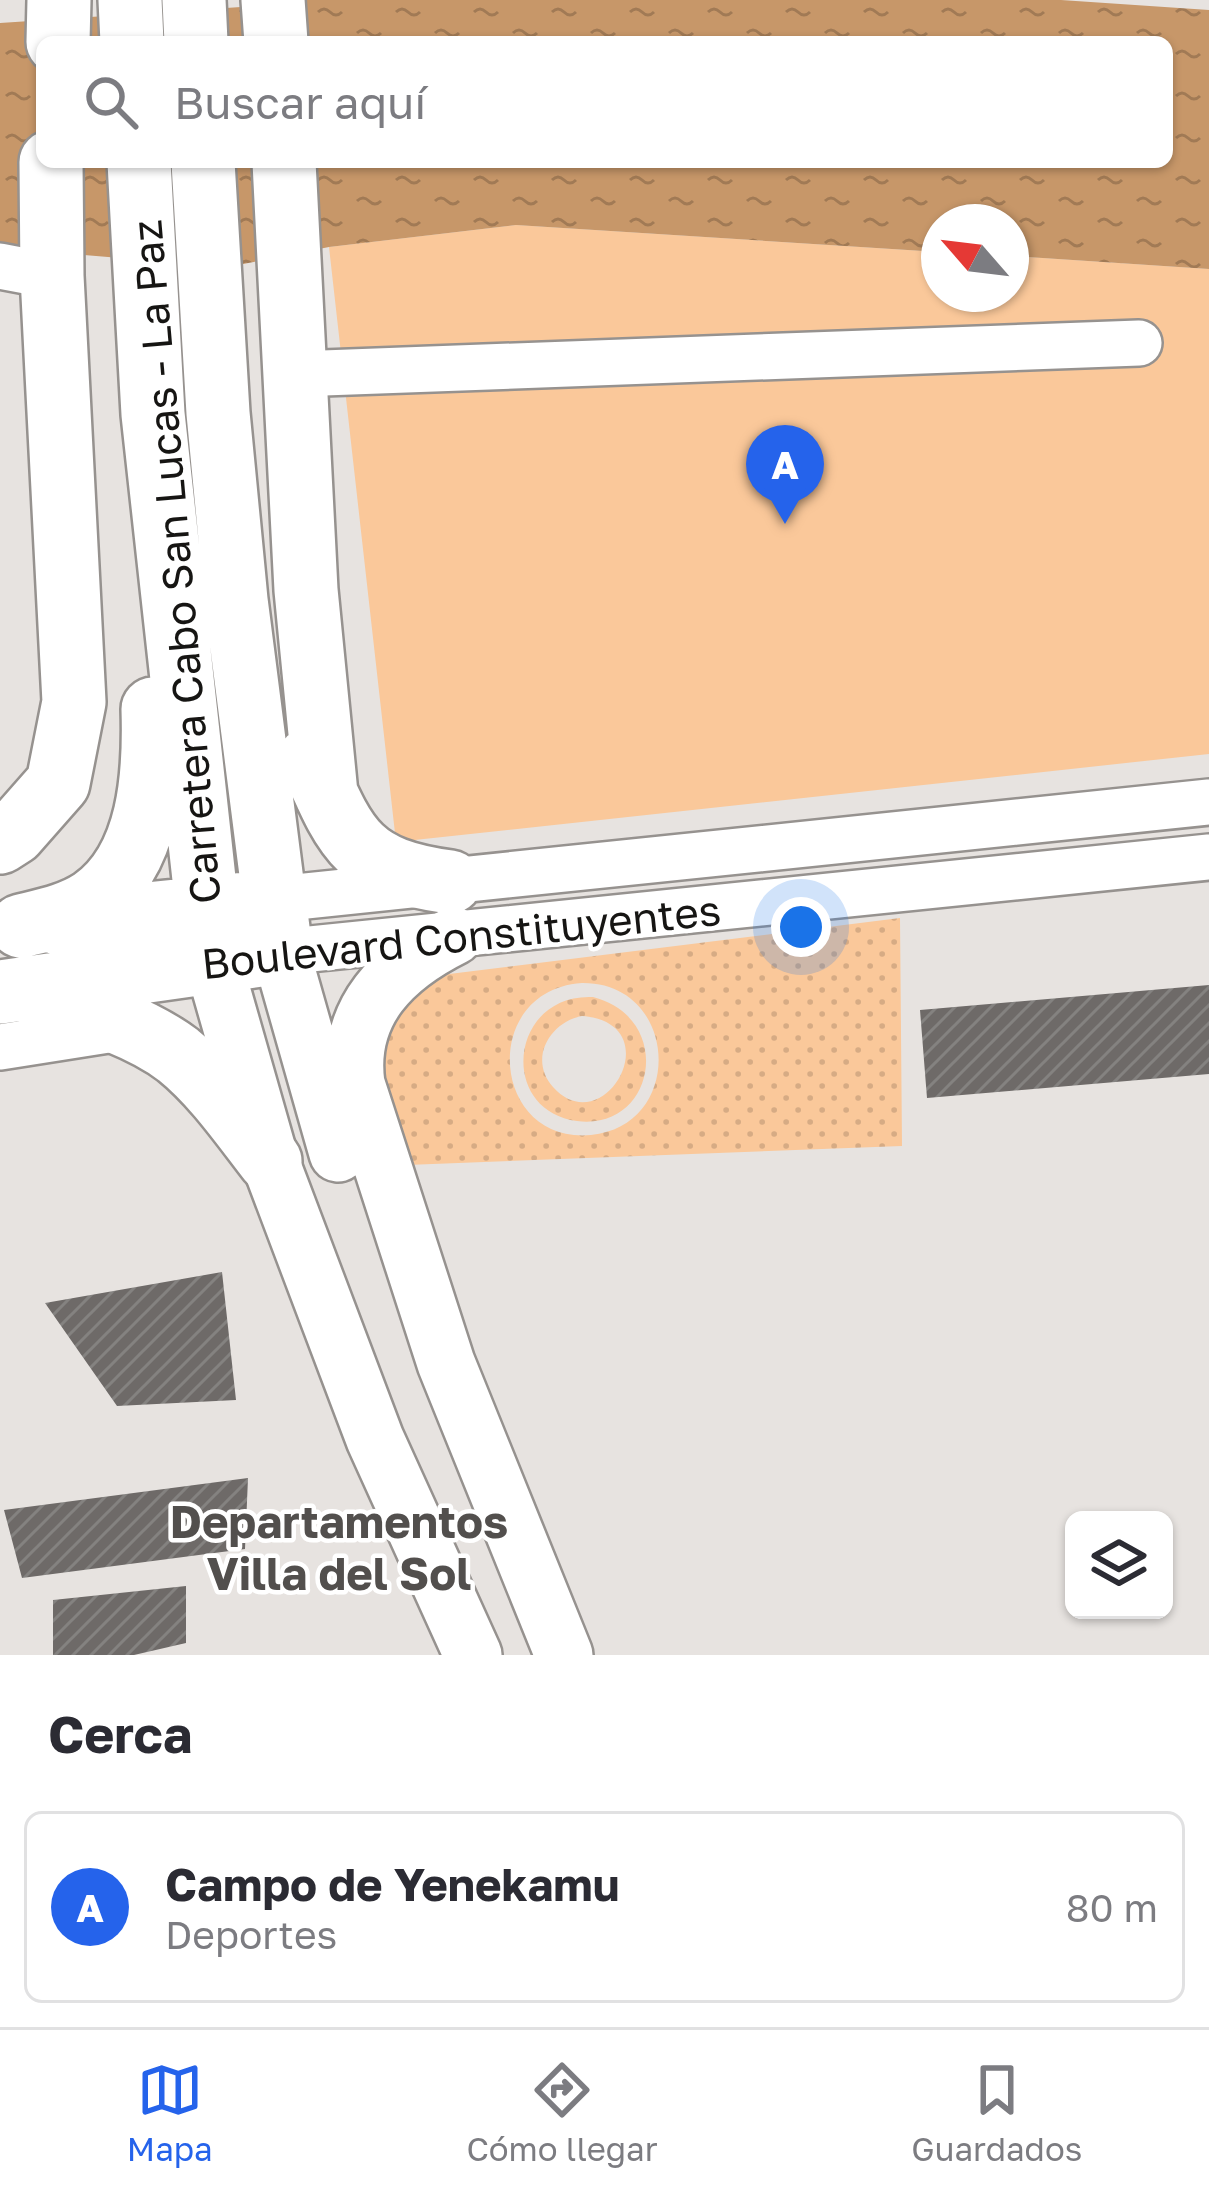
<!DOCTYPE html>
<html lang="es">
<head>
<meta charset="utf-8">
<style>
	body { margin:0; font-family:"Golos Text",sans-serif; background:#f2f2f3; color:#2b2b33 }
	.controls { position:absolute; right:36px; bottom:36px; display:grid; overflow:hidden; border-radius:18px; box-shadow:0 3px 9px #0004 }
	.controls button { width:108px; height:108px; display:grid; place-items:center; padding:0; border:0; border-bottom:3px solid #e1e1e2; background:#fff; color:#2b2b33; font:60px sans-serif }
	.compass { position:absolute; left:921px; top:204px; width:108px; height:108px; border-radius:50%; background:#fff; box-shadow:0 3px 9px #0004; rotate:298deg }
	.you { position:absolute; left:801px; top:927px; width:42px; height:42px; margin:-30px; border:9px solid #fff; border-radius:50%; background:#1a73e8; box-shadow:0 0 0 18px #1a73e833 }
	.badge { display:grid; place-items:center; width:78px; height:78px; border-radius:50%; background:#2563eb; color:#fff; font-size:39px; font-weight:700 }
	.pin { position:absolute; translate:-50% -99px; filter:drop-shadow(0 3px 6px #0008) }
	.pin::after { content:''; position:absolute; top:63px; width:42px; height:36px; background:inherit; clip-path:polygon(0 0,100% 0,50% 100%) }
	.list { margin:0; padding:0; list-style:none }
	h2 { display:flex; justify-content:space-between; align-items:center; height:156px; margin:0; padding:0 48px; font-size:51px }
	h2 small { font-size:39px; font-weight:400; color:#7c7c81 }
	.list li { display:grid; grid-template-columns:78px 1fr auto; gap:36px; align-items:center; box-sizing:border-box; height:192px; margin:0 24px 24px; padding:0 24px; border:3px solid #e1e1e2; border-radius:18px }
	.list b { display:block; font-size:45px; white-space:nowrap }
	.list p { margin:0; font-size:39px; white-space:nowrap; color:#7c7c81 }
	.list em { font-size:39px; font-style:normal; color:#7c7c81 }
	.icon { flex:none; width:66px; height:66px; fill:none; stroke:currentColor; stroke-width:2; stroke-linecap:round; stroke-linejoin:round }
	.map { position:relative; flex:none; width:1209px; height:1655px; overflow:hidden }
	.search { position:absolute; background:#fff; box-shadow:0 3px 9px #0004; left:36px; right:36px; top:36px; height:132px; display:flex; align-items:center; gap:30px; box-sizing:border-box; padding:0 42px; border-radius:18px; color:#7c7c81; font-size:45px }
	.sheet { height:372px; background:#fff }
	nav { display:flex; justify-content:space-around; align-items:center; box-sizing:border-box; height:168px; border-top:3px solid #e1e1e2; background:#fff; font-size:33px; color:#7c7c81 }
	nav a { display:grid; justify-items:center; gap:6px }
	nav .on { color:#2563eb }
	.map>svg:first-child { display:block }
</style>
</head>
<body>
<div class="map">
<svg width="1209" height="1655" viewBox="0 0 1209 1655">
	<defs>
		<pattern id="park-dots" width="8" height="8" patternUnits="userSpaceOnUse" patternTransform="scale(3)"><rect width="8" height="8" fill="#fac89a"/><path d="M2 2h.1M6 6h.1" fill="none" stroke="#d6ab84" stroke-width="1.8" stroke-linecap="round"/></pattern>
		<pattern id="water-ripples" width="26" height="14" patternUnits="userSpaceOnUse" patternTransform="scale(3)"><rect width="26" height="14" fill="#c79769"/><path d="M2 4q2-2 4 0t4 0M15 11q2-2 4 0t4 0" fill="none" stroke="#a17a55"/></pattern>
		<pattern id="building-hatch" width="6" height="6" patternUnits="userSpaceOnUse" patternTransform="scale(3)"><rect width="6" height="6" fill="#6e6a68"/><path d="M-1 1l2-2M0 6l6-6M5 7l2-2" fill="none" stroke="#848280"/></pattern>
	</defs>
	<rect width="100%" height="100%" fill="#e7e3e0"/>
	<path fill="#fac89a" d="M516 225 939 252V294H1011V256L1209 269V754L396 842 329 247Z"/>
	<path fill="url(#park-dots)" fill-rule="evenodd" d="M900 918 902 1146 407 1165C394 1114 365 1049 403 1002 412 992 430 983 441 975ZM582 983C679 982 686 1126 591 1135 490 1144 479 990 582 983Z
		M593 997C675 1018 656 1131 577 1121 497 1110 510 993 593 997ZM582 1016C672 1023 604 1144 553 1087 528 1059 550 1022 582 1016Z"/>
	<path fill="url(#water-ripples)" fill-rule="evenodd" d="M278 0H1061L1209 10V269L1011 256V222H939V252L516 225 329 247 228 267 0 248V23L273 5ZM42 42H1167V162H42Z"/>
	<path fill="url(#building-hatch)" d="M1209 985V1074L927 1098 920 1010Z
		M222 1272 236 1400 117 1406 45 1303Z
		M248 1478 245 1549 22 1578 4 1510Z
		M186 1586V1643L134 1655H53V1600Z"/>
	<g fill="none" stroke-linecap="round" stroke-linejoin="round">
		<g stroke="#96928f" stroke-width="50">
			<path id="minor" d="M0 266 52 276
				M296 374 1139 343
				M277 899 1209 802
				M281 952 1209 857
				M0 1047 127 1027"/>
		</g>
		<g stroke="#96928f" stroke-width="62">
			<path id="major" d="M454 936C394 966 346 1011 356 1084L446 1363 564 1655
				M281 952 338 1153
				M213 961 270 1161 375 1439 473 1655"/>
		</g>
		<g stroke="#96928f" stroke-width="68">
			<path id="highway" d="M130 0 132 42
				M194 0 196 42
				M273 0 276 42
				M58 42 59 0
				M139 162 153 414 213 961
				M284 162 306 590 326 794
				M310 758C346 839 355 869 450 882
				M0 842 14 833 58 783 74 702 52 276 51 162
				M58 923 245 904
				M21 926C45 920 71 915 92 901 151 860 155 773 153 709
				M0 992 281 952 236 600 218 413 203 162
				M32 993C81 1009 137 1024 178 1055 214 1084 242 1125 270 1161"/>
		</g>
		<use href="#minor" stroke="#fff" stroke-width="45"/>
		<use href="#major" stroke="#fff" stroke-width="57"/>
		<use href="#highway" stroke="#fff" stroke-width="63"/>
	</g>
	<g text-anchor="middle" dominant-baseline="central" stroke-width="9" stroke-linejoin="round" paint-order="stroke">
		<g font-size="42" fill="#161513" stroke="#fff">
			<text transform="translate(175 562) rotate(-95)">Carretera Cabo San Lucas - La Paz</text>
			<text transform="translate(461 936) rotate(-6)">Boulevard Constituyentes</text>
		</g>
		<g font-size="45" font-weight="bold" fill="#524f4d" stroke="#fff">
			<text x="339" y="1521">Departamentos<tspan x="339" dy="52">Villa del Sol</tspan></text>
		</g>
	</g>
</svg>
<div class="controls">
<button><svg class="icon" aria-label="layers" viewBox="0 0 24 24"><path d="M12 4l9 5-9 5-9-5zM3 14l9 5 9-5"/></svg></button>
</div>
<svg class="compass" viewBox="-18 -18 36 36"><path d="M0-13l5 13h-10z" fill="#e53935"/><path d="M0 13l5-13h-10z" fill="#7c7c81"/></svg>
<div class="you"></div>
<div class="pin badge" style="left:785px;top:524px">A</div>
<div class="search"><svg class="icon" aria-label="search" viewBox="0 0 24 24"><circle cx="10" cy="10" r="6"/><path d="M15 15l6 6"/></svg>Buscar aquí</div>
</div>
<section class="sheet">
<h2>Cerca<small></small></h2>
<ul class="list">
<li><span class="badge">A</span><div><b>Campo de Yenekamu</b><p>Deportes</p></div><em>80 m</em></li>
</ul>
</section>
<nav>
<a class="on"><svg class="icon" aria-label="map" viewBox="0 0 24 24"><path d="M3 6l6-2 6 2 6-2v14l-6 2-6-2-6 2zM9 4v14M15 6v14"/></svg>Mapa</a>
<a><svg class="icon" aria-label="directions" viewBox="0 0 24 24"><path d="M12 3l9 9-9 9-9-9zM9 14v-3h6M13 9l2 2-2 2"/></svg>Cómo llegar</a>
<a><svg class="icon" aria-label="saved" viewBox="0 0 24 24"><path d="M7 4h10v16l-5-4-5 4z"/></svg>Guardados</a>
</nav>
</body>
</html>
